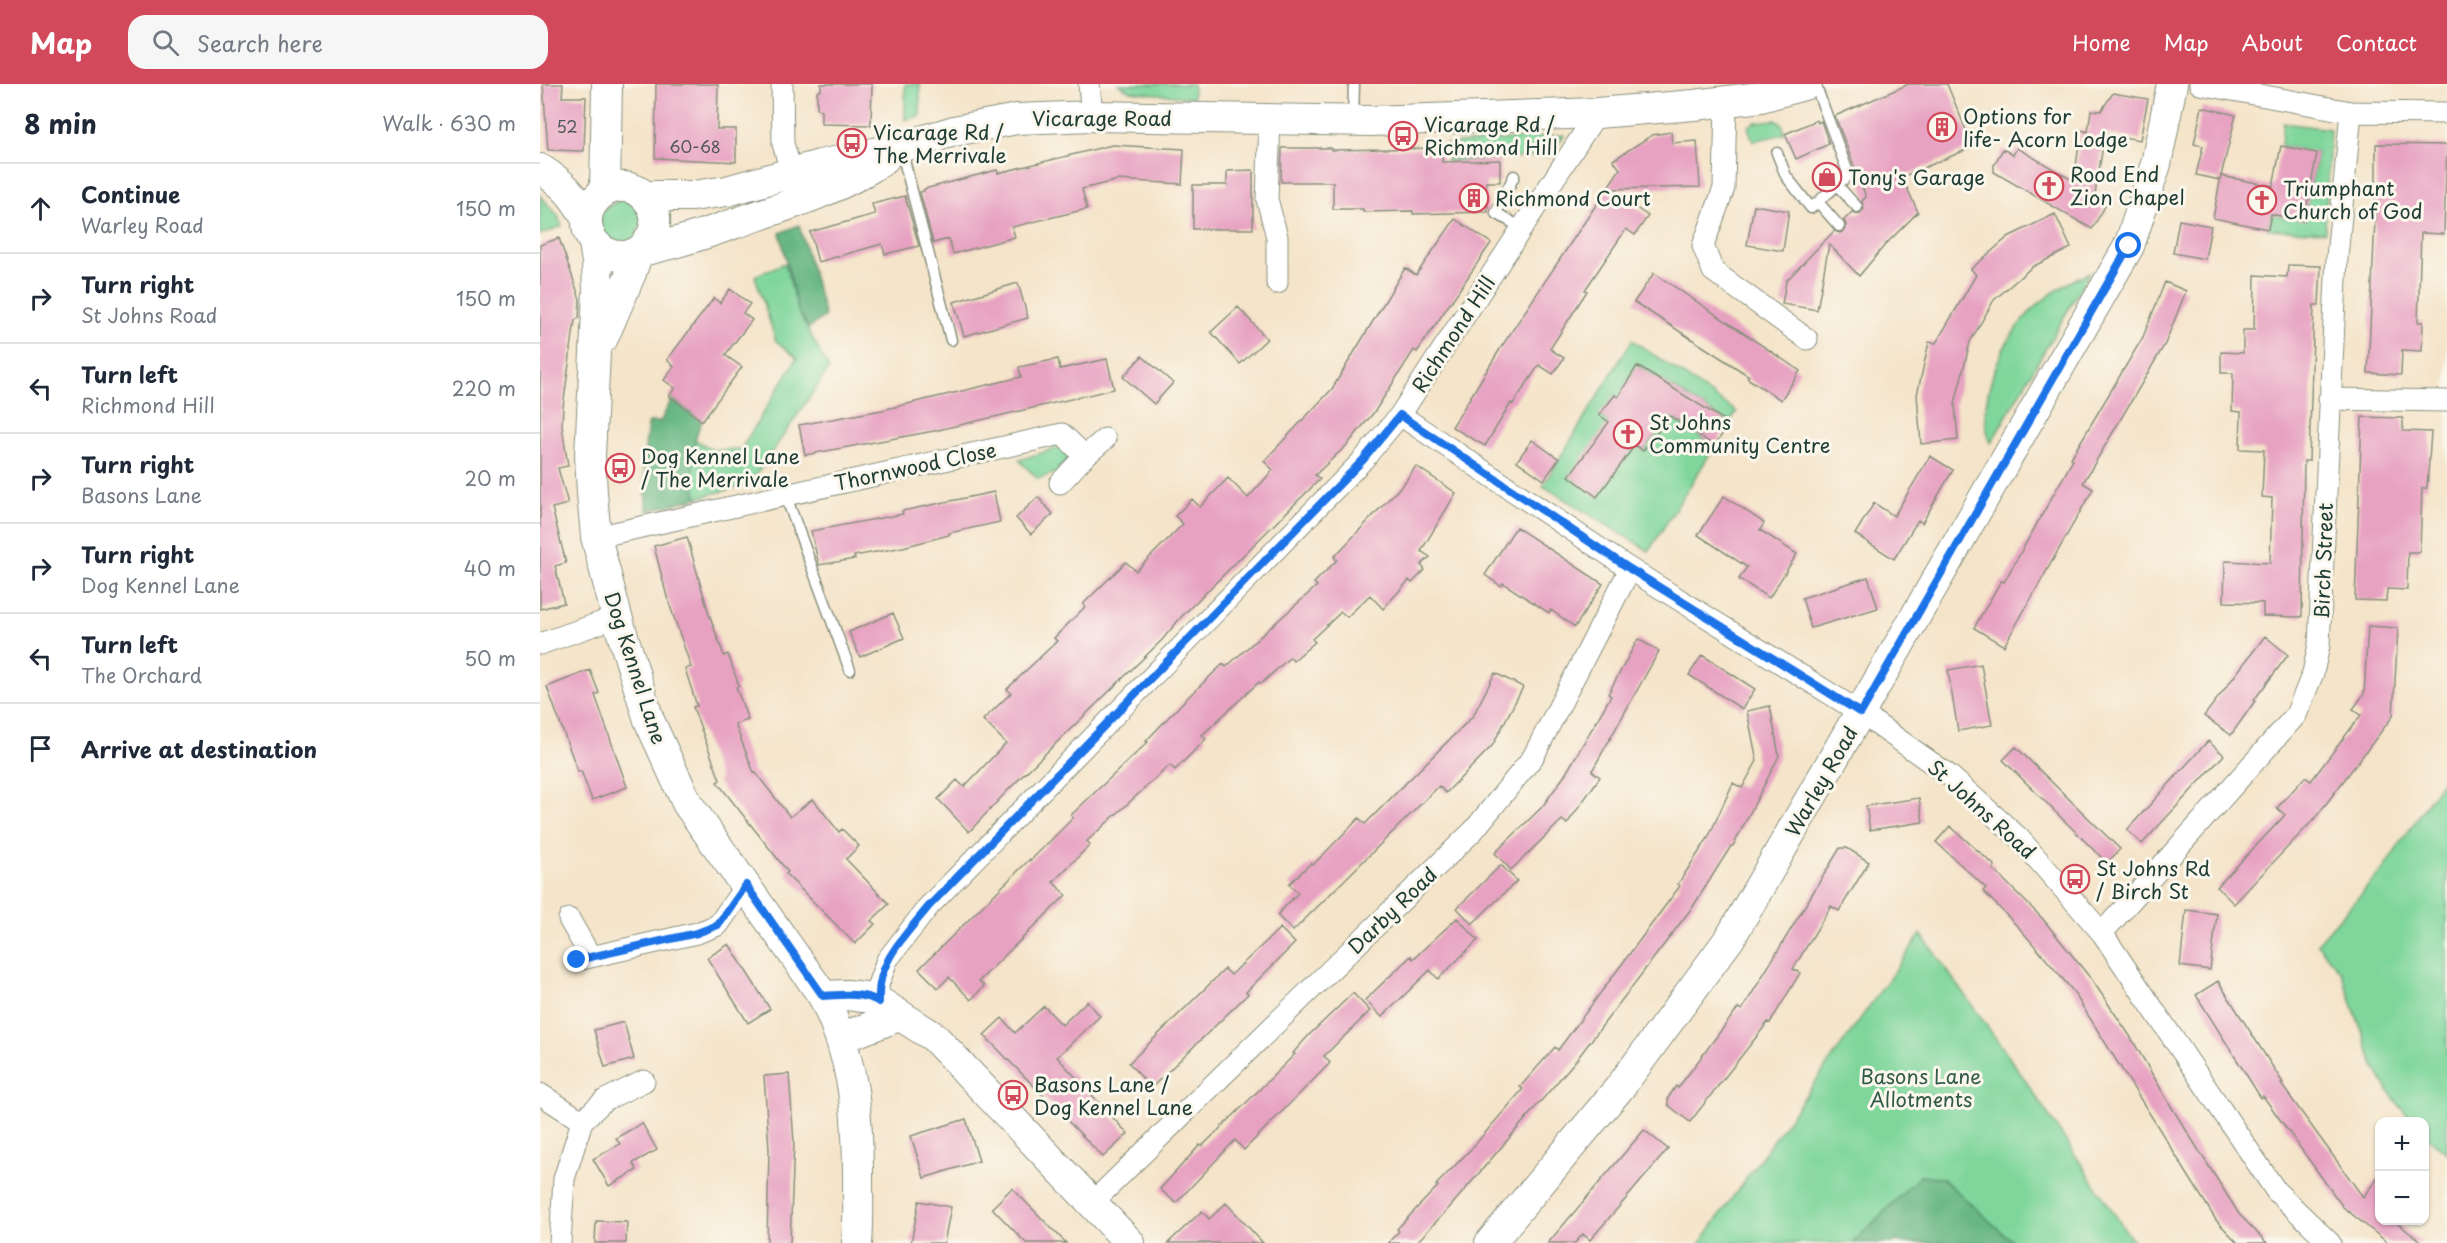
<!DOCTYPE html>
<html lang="en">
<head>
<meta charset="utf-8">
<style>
	body { margin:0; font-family:"Playpen Sans",sans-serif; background:#f6f6f7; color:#1f2937 }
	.controls { position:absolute; right:18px; bottom:18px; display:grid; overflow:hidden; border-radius:12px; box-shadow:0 2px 4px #0004 }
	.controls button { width:54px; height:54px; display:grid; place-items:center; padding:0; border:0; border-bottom:2px solid #e0e1e3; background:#fff; color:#1f2937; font:30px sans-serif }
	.stop { position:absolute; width:18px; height:18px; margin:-14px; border:4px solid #1a73e8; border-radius:50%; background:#fff }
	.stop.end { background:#1a73e8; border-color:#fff; box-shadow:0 2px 6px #0008 }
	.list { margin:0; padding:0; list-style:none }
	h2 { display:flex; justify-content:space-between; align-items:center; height:78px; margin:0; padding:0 24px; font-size:26px }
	h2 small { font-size:20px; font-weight:400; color:#747a83 }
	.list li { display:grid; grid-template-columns:39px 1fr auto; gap:18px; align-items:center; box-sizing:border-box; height:90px; padding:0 24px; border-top:2px solid #e0e1e3 }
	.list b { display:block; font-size:22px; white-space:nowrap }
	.list p { margin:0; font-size:20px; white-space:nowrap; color:#747a83 }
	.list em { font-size:20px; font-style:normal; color:#747a83 }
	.icon { flex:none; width:33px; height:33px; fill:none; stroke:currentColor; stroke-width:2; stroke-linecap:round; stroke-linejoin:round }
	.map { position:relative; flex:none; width:1907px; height:1159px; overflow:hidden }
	header { display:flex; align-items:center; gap:36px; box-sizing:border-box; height:84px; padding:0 30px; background:#d1495b; color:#fff }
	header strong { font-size:28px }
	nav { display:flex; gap:33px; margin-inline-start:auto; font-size:21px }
	.search { width:420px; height:54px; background:#f6f6f7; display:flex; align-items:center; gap:15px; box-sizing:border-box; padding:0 21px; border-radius:18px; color:#747a83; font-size:22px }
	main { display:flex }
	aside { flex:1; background:#fff }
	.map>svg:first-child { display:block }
</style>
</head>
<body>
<header>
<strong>Map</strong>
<div class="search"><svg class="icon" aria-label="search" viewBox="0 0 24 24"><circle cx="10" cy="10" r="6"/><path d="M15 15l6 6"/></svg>Search here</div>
<nav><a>Home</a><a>Map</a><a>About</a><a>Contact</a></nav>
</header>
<main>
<aside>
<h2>8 min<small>Walk · 630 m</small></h2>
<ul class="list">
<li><svg class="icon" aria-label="ahead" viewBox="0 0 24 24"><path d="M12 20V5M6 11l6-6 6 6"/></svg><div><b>Continue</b><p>Warley Road</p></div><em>150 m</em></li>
<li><svg class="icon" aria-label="right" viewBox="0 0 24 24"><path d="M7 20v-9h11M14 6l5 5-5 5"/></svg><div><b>Turn right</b><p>St Johns Road</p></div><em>150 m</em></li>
<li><svg class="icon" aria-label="left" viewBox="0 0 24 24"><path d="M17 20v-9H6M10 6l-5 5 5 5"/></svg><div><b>Turn left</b><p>Richmond Hill</p></div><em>220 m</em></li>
<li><svg class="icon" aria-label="right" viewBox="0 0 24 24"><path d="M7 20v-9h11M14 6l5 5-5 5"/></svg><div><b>Turn right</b><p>Basons Lane</p></div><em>20 m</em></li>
<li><svg class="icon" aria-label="right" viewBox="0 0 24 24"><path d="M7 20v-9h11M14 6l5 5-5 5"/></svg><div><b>Turn right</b><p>Dog Kennel Lane</p></div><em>40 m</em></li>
<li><svg class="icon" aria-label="left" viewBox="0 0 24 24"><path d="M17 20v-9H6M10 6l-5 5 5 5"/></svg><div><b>Turn left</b><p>The Orchard</p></div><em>50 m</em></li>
<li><svg class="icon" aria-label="arrive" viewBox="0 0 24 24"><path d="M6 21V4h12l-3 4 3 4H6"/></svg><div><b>Arrive at destination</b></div></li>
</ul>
</aside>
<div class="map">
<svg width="1907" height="1159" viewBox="0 0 1907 1159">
	<rect width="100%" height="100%" fill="#fbf7ec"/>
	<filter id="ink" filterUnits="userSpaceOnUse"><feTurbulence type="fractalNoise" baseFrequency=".0167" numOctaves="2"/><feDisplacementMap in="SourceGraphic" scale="12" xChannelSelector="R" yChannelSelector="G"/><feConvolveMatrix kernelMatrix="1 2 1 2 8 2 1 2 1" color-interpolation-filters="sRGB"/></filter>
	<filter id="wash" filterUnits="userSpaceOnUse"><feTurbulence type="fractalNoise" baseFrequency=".008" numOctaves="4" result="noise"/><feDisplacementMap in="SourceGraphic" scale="24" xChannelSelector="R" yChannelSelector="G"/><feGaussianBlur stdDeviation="1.35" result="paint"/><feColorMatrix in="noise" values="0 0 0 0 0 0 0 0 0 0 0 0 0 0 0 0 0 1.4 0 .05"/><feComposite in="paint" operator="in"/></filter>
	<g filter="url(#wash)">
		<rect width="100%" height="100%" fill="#f4e4c9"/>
		<path fill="#7fd69b" stroke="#4f8a68" stroke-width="1.5" d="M365 0H380V32L365 36Z
			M578 0H653V14L590 7Z
			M1235 36 1242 40 1245 50 1213 57 1208 43 1215 38Z
			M1743 39 1790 45 1785 148 1728 145 1731 130 1764 136 1777 69 1741 62Z
			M1024 51 1011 72 907 77 906 60Z
			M0 111 18 132 22 142 0 151Z
			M86 113 105 129 93 160 64 156 59 127Z
			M245 179 258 227 289 285 210 400 157 414 152 392 154 355 173 366 201 365 257 274 236 257 215 192Z
			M1550 188 1451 359C1443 341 1445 324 1449 305 1462 249 1498 211 1550 188Z
			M1092 256 1197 328 1189 339 1098 282 1083 304 1100 314 1093 324 1075 311 1060 331 1069 338 1057 412 1095 361 1104 367 1130 333 1175 362 1109 467 1003 402Z
			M516 364 523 365 528 371V379L518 388 498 395 479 376Z
			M1907 690V1069L1885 1051 1884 1038 1872 1037 1849 1008 1834 982 1801 888 1777 860 1844 784Z
			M1381 850 1479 987 1594 1159H1474L1402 1094 1380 1092 1313 1159H1160Z"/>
		<path fill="#67b783" stroke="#437a5c" stroke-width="1.5" d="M259 141 285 232 269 244 258 227 240 149Z
			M132 315 162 337C150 362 151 387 157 414L107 427C104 396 102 368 109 338H120Z
			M1380 1092 1402 1094 1474 1159H1366L1356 1157 1353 1159H1313Z"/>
		<g id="blocks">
			<path fill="#e7a1c1" d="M3 0H23L22 13H46L44 67 8 66Z
				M116 0H178L177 45H196V78L115 74Z
				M281 0H332L331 41 281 40V27L277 25V8L281 6Z
				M1369 0H1407L1433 63 1362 93 1378 128 1345 161 1319 192 1289 160 1277 226 1242 220 1246 197 1294 147 1300 149 1304 147 1306 141 1304 136 1312 128 1319 130 1324 125 1322 117 1326 113 1295 32Z
				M1573 9 1608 15 1600 56 1565 50 1555 110 1568 117 1552 145 1454 88V81L1463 65 1473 71 1477 64 1534 97 1541 46 1548 48 1551 26 1561 27Z
				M1662 23 1696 31 1680 96 1656 91 1663 62 1654 60Z
				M1277 36 1278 39 1281 37 1289 60 1256 75 1245 50Z
				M1131 48 1132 59 1157 57 1160 103 1068 105 1108 132 1095 151 1086 145 1045 206 1047 207 1010 265 1024 274 1013 290 999 281 973 320 971 319 945 362 912 343 960 265 1080 85 1073 76 1112 51Z
				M1836 60 1907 61 1904 150 1881 149 1878 238H1883L1882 267 1862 266 1861 291 1828 289 1836 113Z
				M572 61 644 65 642 100 578 96 542 105 547 125 472 143 475 153 413 170 409 155 393 159 380 108 384 107V105L457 86 458 89Z
				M1741 62 1777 69 1764 137 1731 130 1728 145 1673 134 1681 92 1733 102Z
				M742 64H791V66L902 64V78L960 76V98H946L948 128 873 130V127L823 128V125H793V98H741Z
				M713 86V145H653V101H687V87Z
				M365 112 379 162 345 170 342 160 278 178 270 148 335 130 332 120Z
				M1214 121 1249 127 1243 167 1207 161Z
				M1515 130 1531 164 1492 183 1454 216 1430 258 1415 320 1418 356 1381 360 1377 311 1389 258 1396 259 1415 227 1436 191 1431 185 1468 153Z
				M915 135 951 159 877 268 874 266 835 327 807 361 775 391 780 395 642 532 622 556 470 704 429 748 398 715 417 696 424 703 466 659 443 636 471 609 467 605 517 557 514 554 545 523 543 520 586 478 596 487 643 440 635 432 652 415 660 423 688 394 708 414 733 386 724 377 792 305 865 184 876 191Z
				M1639 136 1671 142 1665 175 1633 169Z
				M19 154 40 215 39 234 35 236 23 323 22 342 28 382 18 384 28 420 12 424 26 479 15 482 24 519 0 525V161Z
				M1748 181 1781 182 1779 221H1774L1769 377H1764L1762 533 1723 532V519L1684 518 1685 477 1730 479 1732 414 1722 413 1724 366 1700 365 1701 328 1692 327 1693 289H1681V268L1703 269V246H1714L1715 191 1747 193Z
				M1114 189 1260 287 1241 316 1207 294 1209 292 1094 218Z
				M1625 198 1646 207 1625 260 1543 399 1553 405 1464 562 1434 544 1461 497 1464 498 1533 376 1531 374 1603 253Z
				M478 199 488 234 424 252 414 218Z
				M190 205 210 220 203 229 212 236 185 271 202 283 162 337 129 312 135 304 124 296 134 282 127 276 174 214 180 219Z
				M698 223 727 255 700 280 671 248Z
				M602 272 633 299 614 320 583 293Z
				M518 275 520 285 567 275 574 305 394 347 265 371 259 341 342 326 481 293 479 283Z
				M1097 282 1189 339 1175 362 1130 332 1103 367 1095 361 1057 413 1029 392 1069 338 1059 331 1075 311 1078 313Z
				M1822 333 1863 334V347L1891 348 1887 404H1882L1880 468H1868L1867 506 1847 505 1846 517 1815 516Z
				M992 356 1019 375 1004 396 977 377Z
				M1390 372 1413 386 1382 439 1378 436 1354 475 1315 450 1334 419 1354 432Z
				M876 382 916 409 881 467 890 473 881 481 885 486 872 499 869 496 843 525 830 511 807 533 801 528 772 555 775 558 753 577 750 573 721 600 719 598 662 651 666 655 635 686 630 681 547 757 550 761 513 798 526 811 439 897 444 902 431 916 409 893 398 904 379 885 490 775 491 776 533 734 531 731 608 658 606 657 645 616 683 580 686 583 777 502 774 499 797 476 794 473 865 398Z
				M454 408 460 438 409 449V451L363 463 314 472 315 475 279 481 271 447 363 430 362 427Z
				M1184 412 1224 439 1220 446 1257 470 1229 514 1199 495 1207 483 1158 451Z
				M498 413 513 430 491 450 476 434Z
				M976 443 1063 500 1035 543 1011 526 1009 529 963 499 961 502 945 491Z
				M147 453 168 527 184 572 188 570 199 602 196 603 208 636 195 640 214 689 215 688 250 733 273 715 299 748 302 745 319 762 306 775 349 820 331 837 335 840 315 860 246 790 248 788 177 698 180 696 153 623 157 622 145 585 151 583 127 513 114 462Z
				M1328 493 1338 524 1271 544 1262 514Z
				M353 529 364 554 320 573 309 548Z
				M1828 542 1858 544 1853 632 1776 733 1694 820 1677 803 1745 731 1737 724 1765 693 1771 697 1821 631 1813 625 1824 610Z
				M1725 552 1748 571 1714 616 1715 617 1691 651 1664 632Z
				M1098 555 1119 567 1052 687 1060 693 1027 740 1022 736 971 786 955 769 1002 723 1025 691 1071 612 1068 610Z
				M1162 571 1215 605 1202 625 1149 591Z
				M1441 580 1452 641 1418 647 1408 586Z
				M50 586 59 609 55 611 87 703 52 716 41 687 38 688 7 603Z
				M955 589 983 603 952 662 906 709 899 702 753 847 737 831 758 809 749 800 771 779 773 781 819 734 825 740 933 632Z
				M1230 622 1239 672 1193 762H1191L1154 821 1037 975 910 1123 876 1159H848L859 1147 857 1145 898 1102 896 1101 932 1064 983 1005 980 1003 1015 963 1018 966 1140 802 1138 800 1168 754 1193 699 1202 704 1217 677 1207 627Z
				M1668 657 1684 671 1602 760 1587 746Z
				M1476 663 1580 765 1567 779 1463 676Z
				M1379 714 1383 738 1330 746 1326 722Z
				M1410 742 1455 782 1453 785 1502 834 1552 896 1590 952 1629 1019 1699 1130 1727 1159H1698L1676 1136 1533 907 1481 846 1443 807 1446 804 1396 758Z
				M1300 764H1307L1329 778 1299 827 1291 822 1253 885 1260 889 1230 939 1228 938 1150 1038 1128 1021V1014L1136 1002 1138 1004 1198 924 1202 926Z
				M961 781 977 797 932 840 917 824Z
				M1646 826 1677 830 1670 886 1640 882Z
				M917 834 938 856 898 895 890 886 842 933 825 916 871 872 873 875Z
				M740 844 755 859 706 908 708 910 611 1004 589 979 685 885 691 891Z
				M189 860 230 925 208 939 167 874Z
				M1678 897 1743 999 1741 1000 1823 1113 1839 1092V1137H1854L1883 1159H1848L1803 1123 1723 1012 1721 1014 1656 911Z
				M813 909 830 927 784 972 790 979 704 1066 695 1056 636 1119 620 1105 660 1061 662 1062 696 1029 755 970 753 969 769 951Z
				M547 917 560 932 517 973 588 1050 563 1073 444 951 462 934 475 949 504 922 522 941Z
				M84 938 94 975 65 983 54 946Z
				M249 990 254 1058 250 1159H227L229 1065 224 992Z
				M426 1035 439 1077 384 1094 371 1052Z
				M102 1039 117 1066 93 1079 97 1086 69 1102 53 1075 80 1060 76 1054Z
				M1104 1046 1128 1065 1090 1110 1050 1156 1043 1150 1035 1159H1008Z
				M472 1104 526 1159H486L452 1124Z
				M379 1117 411 1123 404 1159H371Z
				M686 1119 723 1159H628L662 1127 669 1135Z
				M56 1137 87 1138 86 1159H55Z"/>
		</g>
	</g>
	<g filter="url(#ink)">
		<use href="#blocks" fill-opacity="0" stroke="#8a907e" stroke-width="1.5"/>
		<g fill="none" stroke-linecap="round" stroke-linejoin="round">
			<g stroke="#8a907e" stroke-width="13">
				<path id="lane" d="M1275 0 1309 91 1297 101
					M813 36 814 0
					M361 65 411 256
					M1237 69 1246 92 1271 124 1278 118 1299 142
					M974 92 956 129 982 144
					M1278 118 1297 101 1317 123
					M245 410 310 586"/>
			</g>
			<g stroke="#8a907e" stroke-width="23">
				<path id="street" d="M242 0 243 60 256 103
					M549 0 552 32
					M1660 0 1811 28 1907 29
					M1186 17 1184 104 1163 162 1173 187 1267 255
					M730 36 727 115 737 153V199
					M1789 315 1907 317
					M860 331 1090 485 1321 629 1410 692 1478 753 1562 849 1736 1107 1790 1159
					M520 399 545 372 565 355
					M56 453 522 350 545 372
					M0 560 77 533
					M29 835 50 872
					M1562 849 1756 631 1773 589 1779 561 1797 173 1811 28
					M37 876 157 849 178 841 206 801
					M340 928 338 901 347 876 389 822 823 376 860 331 1057 29
					M0 1010 42 1037
					M552 1119 934 746 993 673 1090 485
					M20 1159 24 1095 42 1037 65 1016 104 997"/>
			</g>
			<g stroke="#8a907e" stroke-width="32">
				<path id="secondary" d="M0 85C24 100 33 110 47 135
					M65 107 67 0
					M104 112H153L187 107 280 81 361 63 414 47 477 35 552 32 831 37 1057 29 1154 21 1221 13 1267 0
					M54 159 57 178 58 207 50 371 52 409 56 453 77 533 109 636 147 719 283 912C314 976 318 1025 318 1095 318 1116 319 1138 317 1159
					M98 168C140 133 96 87 64 108 55 114 48 124 47 134 45 155 63 173 84 172 89 172 96 168 101 167 133 160 163 151 193 140 245 122 298 107 344 75
					M63 254 91 189 98 168
					M283 912 307 911 333 914 394 953 590 1159
					M301 954 359 932
					M950 1159 1081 1002 1190 854 1589 162 1616 80 1632 0"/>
			</g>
			<use href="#lane" stroke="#fff" stroke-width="10"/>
			<use href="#street" stroke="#fff" stroke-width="21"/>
			<use href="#secondary" stroke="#fff" stroke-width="30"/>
		</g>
	</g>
	<g fill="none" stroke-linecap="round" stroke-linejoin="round" filter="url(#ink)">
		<path stroke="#1a73e8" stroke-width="8" d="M37 876 157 849 178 841 206 801 283 912C301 911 324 908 339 918 336 878 365 852 389 822L823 376 860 331 1090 485 1321 629 1589 162"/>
	</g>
	<defs>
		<g id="building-ring" transform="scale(1.5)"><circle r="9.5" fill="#fbf7ec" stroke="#d1495b" stroke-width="1.5"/><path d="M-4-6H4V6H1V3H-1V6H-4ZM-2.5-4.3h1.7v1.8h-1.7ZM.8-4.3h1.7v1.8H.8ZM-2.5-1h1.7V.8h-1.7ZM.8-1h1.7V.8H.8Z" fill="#d1495b"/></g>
		<g id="bus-ring" transform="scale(1.5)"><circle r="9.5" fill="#fbf7ec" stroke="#d1495b" stroke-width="1.5"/><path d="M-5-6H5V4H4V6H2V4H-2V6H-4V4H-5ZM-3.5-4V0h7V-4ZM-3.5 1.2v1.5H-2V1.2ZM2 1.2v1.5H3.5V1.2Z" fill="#d1495b"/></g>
		<g id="shop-ring" transform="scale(1.5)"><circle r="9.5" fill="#fbf7ec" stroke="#d1495b" stroke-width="1.5"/><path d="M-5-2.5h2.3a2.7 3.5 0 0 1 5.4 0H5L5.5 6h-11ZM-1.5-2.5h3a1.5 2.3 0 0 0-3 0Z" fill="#d1495b"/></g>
		<g id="church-ring" transform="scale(1.5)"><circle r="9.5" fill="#fbf7ec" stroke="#d1495b" stroke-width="1.5"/><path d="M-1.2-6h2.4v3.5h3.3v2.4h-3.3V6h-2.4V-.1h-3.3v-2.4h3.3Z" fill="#d1495b"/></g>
	</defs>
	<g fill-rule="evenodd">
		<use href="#building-ring" x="1402" y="43"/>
		<use href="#bus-ring" x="863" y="52"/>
		<use href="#bus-ring" x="312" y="59"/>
		<use href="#shop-ring" x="1287" y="93"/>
		<use href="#church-ring" x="1509" y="102"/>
		<use href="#building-ring" x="934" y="114"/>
		<use href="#church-ring" x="1722" y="116"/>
		<use href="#church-ring" x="1088" y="350"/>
		<use href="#bus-ring" x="80" y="384"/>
		<use href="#bus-ring" x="1535" y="795"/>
		<use href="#bus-ring" x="473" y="1011"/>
	</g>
	<g text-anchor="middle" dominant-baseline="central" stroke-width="6" stroke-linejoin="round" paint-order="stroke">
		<g font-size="16" fill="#515657">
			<text x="27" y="42">52</text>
			<text x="155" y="62">60-68</text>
		</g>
		<g font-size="20" fill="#1f3d34" stroke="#fbf7ec" text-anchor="start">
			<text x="1423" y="32">Options for<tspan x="1423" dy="23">life- Acorn Lodge</tspan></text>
			<text x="884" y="40">Vicarage Rd /<tspan x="884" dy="23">Richmond Hill</tspan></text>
			<text x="333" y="48">Vicarage Rd /<tspan x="333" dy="23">The Merrivale</tspan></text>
			<text x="1530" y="90">Rood End<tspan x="1530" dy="23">Zion Chapel</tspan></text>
			<text x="1308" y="93">Tony's Garage</text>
			<text x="1743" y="104">Triumphant<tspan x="1743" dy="23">Church of God</tspan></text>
			<text x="955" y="114">Richmond Court</text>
			<text x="1109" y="338">St Johns<tspan x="1109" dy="23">Community Centre</tspan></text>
			<text x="101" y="372">Dog Kennel Lane<tspan x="101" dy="23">/ The Merrivale</tspan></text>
			<text x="1556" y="784">St Johns Rd<tspan x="1556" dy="23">/ Birch St</tspan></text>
			<text x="494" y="1000">Basons Lane /<tspan x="494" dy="23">Dog Kennel Lane</tspan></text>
		</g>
		<g font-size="20" fill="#1f3d34" stroke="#fbf7ec">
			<text x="562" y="34">Vicarage Road</text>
			<text transform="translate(913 250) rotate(-57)">Richmond Hill</text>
			<text transform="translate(375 382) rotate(-12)">Thornwood Close</text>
			<text transform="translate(1783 477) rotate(-88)">Birch Street</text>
			<text transform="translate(96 584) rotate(72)">Dog Kennel Lane</text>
			<text transform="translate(1281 697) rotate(-60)">Warley Road</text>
			<text transform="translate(1442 725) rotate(42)">St Johns Road</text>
			<text transform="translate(852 826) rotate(-44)">Darby Road</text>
		</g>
		<g font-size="20" fill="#325c49" stroke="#fbf7ec">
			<text x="1381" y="992">Basons Lane<tspan x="1381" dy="23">Allotments</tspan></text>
		</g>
	</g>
</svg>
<div class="controls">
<button>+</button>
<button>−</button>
</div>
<div class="stop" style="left:1589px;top:162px"></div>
<div class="stop end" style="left:37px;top:876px"></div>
</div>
</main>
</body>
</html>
